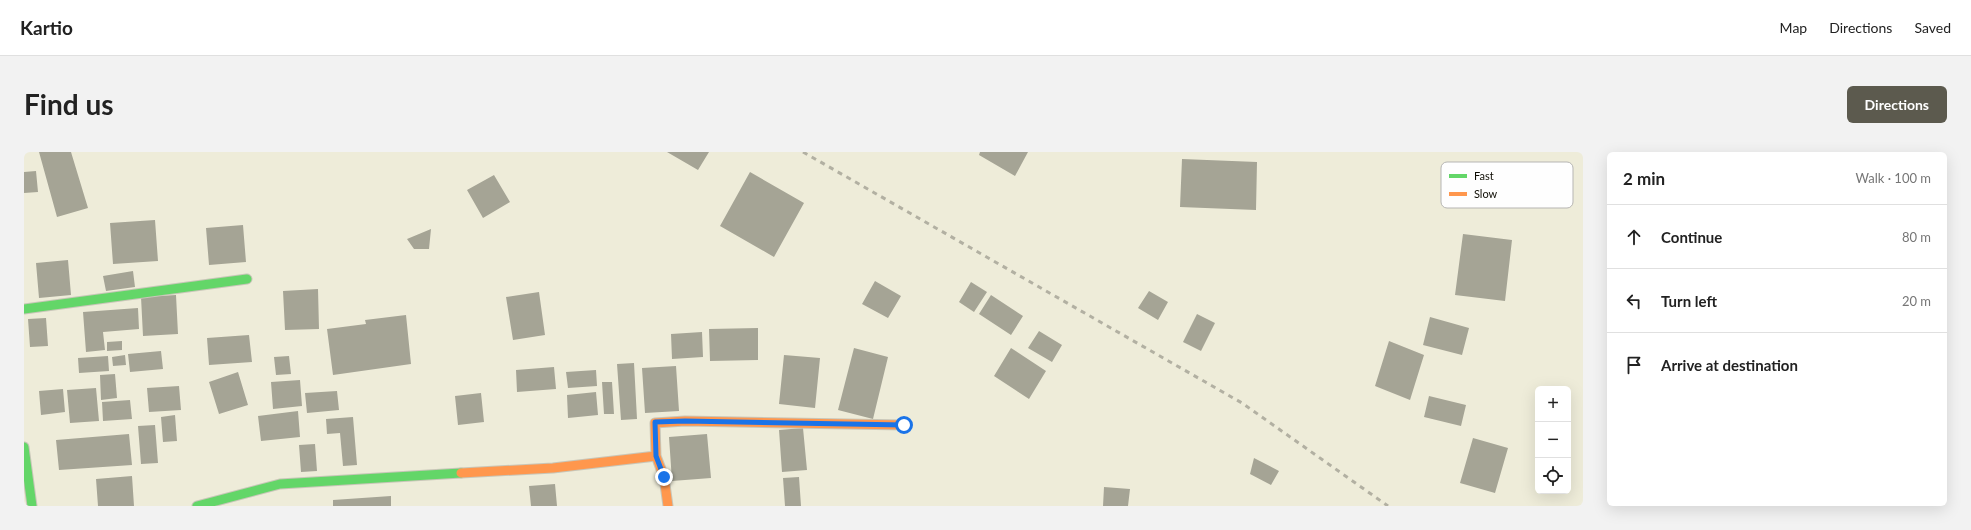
<!DOCTYPE html>
<html lang="en">
<head>
<meta charset="utf-8">
<style>
	body { margin:0; font-family:Lato,sans-serif; background:#f2f2f2; color:#222 }
	.controls { position:absolute; right:12px; bottom:12px; display:grid; overflow:hidden; border-radius:6px; box-shadow:0 4px 16px #0002 }
	.controls button { width:36px; height:36px; display:grid; place-items:center; padding:0; border:0; border-bottom:1px solid #e0e0e0; background:#fff; color:#222; font:20px sans-serif }
	.stop { position:absolute; width:12px; height:12px; margin:-9px; border:3px solid #1a73e8; border-radius:50%; background:#fff }
	.stop.end { background:#1a73e8; border-color:#fff; box-shadow:0 1px 4px #0008 }
	.list { margin:0; padding:0; list-style:none }
	h2 { display:flex; justify-content:space-between; align-items:center; height:52px; margin:0; padding:0 16px; font-size:17px }
	h2 small { font-size:13px; font-weight:400; color:#767676 }
	.list li { display:grid; grid-template-columns:26px 1fr auto; gap:12px; align-items:center; box-sizing:border-box; height:64px; padding:0 16px; border-top:1px solid #e0e0e0 }
	.list b { display:block; font-size:15px; white-space:nowrap }
	.list em { font-size:13px; font-style:normal; color:#767676 }
	.icon { flex:none; width:22px; height:22px; fill:none; stroke:currentColor; stroke-width:2; stroke-linecap:round; stroke-linejoin:round }
	.map { position:relative; flex:none; width:1559px; height:354px; overflow:hidden; border-radius:6px }
	header { display:flex; align-items:center; gap:24px; box-sizing:border-box; height:56px; padding:0 20px; background:#fff; border-bottom:1px solid #e0e0e0 }
	header strong { font-size:19px }
	nav { display:flex; gap:22px; margin-inline-start:auto; font-size:14px }
	.intro { display:flex; align-items:center; justify-content:space-between; box-sizing:border-box; height:96px; padding:0 24px }
	h1 { margin:0; font-size:28px }
	.button { padding:10px 18px; border-radius:6px; background:#5c5a4e; color:#fff; font-size:14px; font-weight:700 }
	main { display:flex; gap:24px; padding:0 24px }
	aside { flex:1; background:#fff; border-radius:6px; box-shadow:0 4px 16px #0002 }
	.map>svg:first-child { display:block }
</style>
</head>
<body>
<header>
<strong>Kartio</strong>
<nav><a>Map</a><a>Directions</a><a>Saved</a></nav>
</header>
<div class="intro"><h1>Find us</h1><a class="button">Directions</a></div>
<main>
<div class="map">
<svg width="1559" height="354" viewBox="0 0 1559 354">
	<rect width="100%" height="100%" fill="#eeecd9"/>
	<path fill="#a5a495" d="M15 0H47L64 56 33 65Z
		M643 0H685L674 18Z
		M956 0H1004L991 24 955 3Z
		M1158 7 1233 10 1232 58 1156 55Z
		M12 19 14 40 0 41V20Z
		M726 20 780 51 750 105 696 74Z
		M470 23 486 50 459 66 443 38Z
		M131 68 134 109 89 112 86 71Z
		M219 73 222 110 185 113 182 76Z
		M407 77 405 97H390L383 87Z
		M1439 82 1488 88 1481 149 1431 143Z
		M44 108 47 143 15 146 12 111Z
		M109 119 111 135 82 139 79 124Z
		M851 129 877 144 864 166 838 152Z
		M947 130 963 140 950 160 935 150Z
		M294 137 295 177 261 178 259 139Z
		M1125 139 1144 150 1134 168 1114 156Z
		M515 140 521 183 489 188 482 145Z
		M152 143 154 182 119 184 117 145Z
		M967 143 999 164 987 183 955 162Z
		M114 156 115 177 79 180 81 198 62 200 59 160Z
		M1173 162 1191 171 1177 199 1159 190Z
		M382 163 387 212 309 223 303 177 342 172 341 168Z
		M1406 165 1445 176 1438 203 1399 193Z
		M22 166 24 194 6 195 4 167Z
		M734 176V208L686 209 685 177Z
		M1015 179 1038 193 1028 210 1004 196Z
		M678 180 679 205 648 207 647 182Z
		M225 183 228 210 185 213 183 186Z
		M98 189V198L83 199V190Z
		M1365 189 1400 203 1386 248 1351 234Z
		M830 196 864 205 849 267 814 258Z
		M987 196 1022 219 1005 247 970 224Z
		M137 199 139 217 106 220 104 202Z
		M101 203 102 213 89 214 88 205Z
		M760 203 796 206 791 256 755 252Z
		M84 204 85 219 55 221 54 206Z
		M265 204 267 222 252 223 250 205Z
		M610 211 613 267 597 268 593 212Z
		M652 214 655 259 621 261 618 216Z
		M530 215 532 237 493 240 492 218Z
		M572 218 573 234 544 236 542 220Z
		M214 220 224 253 195 262 185 230Z
		M91 222 93 246 77 248 76 223Z
		M276 228 278 254 249 257 247 230Z
		M578 230H588L590 262H580Z
		M155 234 157 258 125 260 123 236Z
		M72 236 75 269 46 271 43 238Z
		M39 237 41 260 17 263 15 239Z
		M313 239 315 258 283 261 281 241Z
		M572 240 574 263 544 266 543 243Z
		M457 241 460 270 434 273 431 244Z
		M1405 244 1442 253 1437 274 1400 265Z
		M106 248 108 267 79 269 78 250Z
		M274 259 276 285 237 289 234 264Z
		M151 263 153 289 139 290 137 265Z
		M329 265 333 313 319 314 316 281 303 282 302 267Z
		M131 273 134 311 117 312 114 274Z
		M779 276 783 318 758 320 755 278Z
		M105 282 108 313 35 318 32 288Z
		M683 282 687 326 648 329 645 285Z
		M1449 286 1484 296 1471 341 1436 331Z
		M291 292 293 319 277 320 275 293Z
		M1230 306 1255 319 1247 333 1226 322Z
		M108 324 110 354H74L72 327Z
		M775 325 777 354H761L759 326Z
		M531 332 533 354H507L505 334Z
		M1080 335 1106 337 1104 354H1079Z
		M367 344V354H309V348Z"/>
	<g fill="none" stroke-linecap="round" stroke-linejoin="round">
		<g stroke="#c8c6b8" stroke-width="11">
			<path id="fast" d="M0 157 223 127
				M0 295 8 354
				M173 354 256 332 437 321"/>
		</g>
		<g stroke="#c8c6b8" stroke-width="11">
			<path id="slow" d="M632 304 631 271 661 269 880 273
				M437 321 529 316 632 304 640 325 644 354"/>
		</g>
		<use href="#fast" stroke="#63d668" stroke-width="9"/>
		<use href="#slow" stroke="#ff974d" stroke-width="9"/>
		<path stroke="#b2b0a2" stroke-width="3" stroke-dasharray="5 5" stroke-linecap="butt" d="M779 0 1218 251 1364 354"/>
	</g>
	<g fill="none" stroke-linecap="round" stroke-linejoin="round">
		<path stroke="#1a73e8" stroke-width="5" d="M640 325 632 304 631 270 661 269 880 273"/>
	</g>
	<rect x="1417" y="10" width="132" height="46" rx="6" fill="#fefefe" stroke="#b6b5b3" stroke-width="1"/>
	<rect x="1425" y="22" width="18" height="4" fill="#63d668"/>
	<rect x="1425" y="40" width="18" height="4" fill="#ff974d"/>
	<g font-size="11" fill="#0e0c03">
		<text x="1450" y="28">Fast</text>
		<text x="1450" y="46">Slow</text>
	</g>
</svg>
<div class="controls">
<button>+</button>
<button>−</button>
<button><svg class="icon" aria-label="locate" viewBox="0 0 24 24"><circle cx="12" cy="12" r="6"/><path d="M12 2v4M12 18v4M2 12h4M18 12h4"/></svg></button>
</div>
<div class="stop" style="left:880px;top:273px"></div>
<div class="stop end" style="left:640px;top:325px"></div>
</div>
<aside>
<h2>2 min<small>Walk · 100 m</small></h2>
<ul class="list">
<li><svg class="icon" aria-label="ahead" viewBox="0 0 24 24"><path d="M12 20V5M6 11l6-6 6 6"/></svg><div><b>Continue</b></div><em>80 m</em></li>
<li><svg class="icon" aria-label="left" viewBox="0 0 24 24"><path d="M17 20v-9H6M10 6l-5 5 5 5"/></svg><div><b>Turn left</b></div><em>20 m</em></li>
<li><svg class="icon" aria-label="arrive" viewBox="0 0 24 24"><path d="M6 21V4h12l-3 4 3 4H6"/></svg><div><b>Arrive at destination</b></div></li>
</ul>
</aside>
</main>
</body>
</html>
